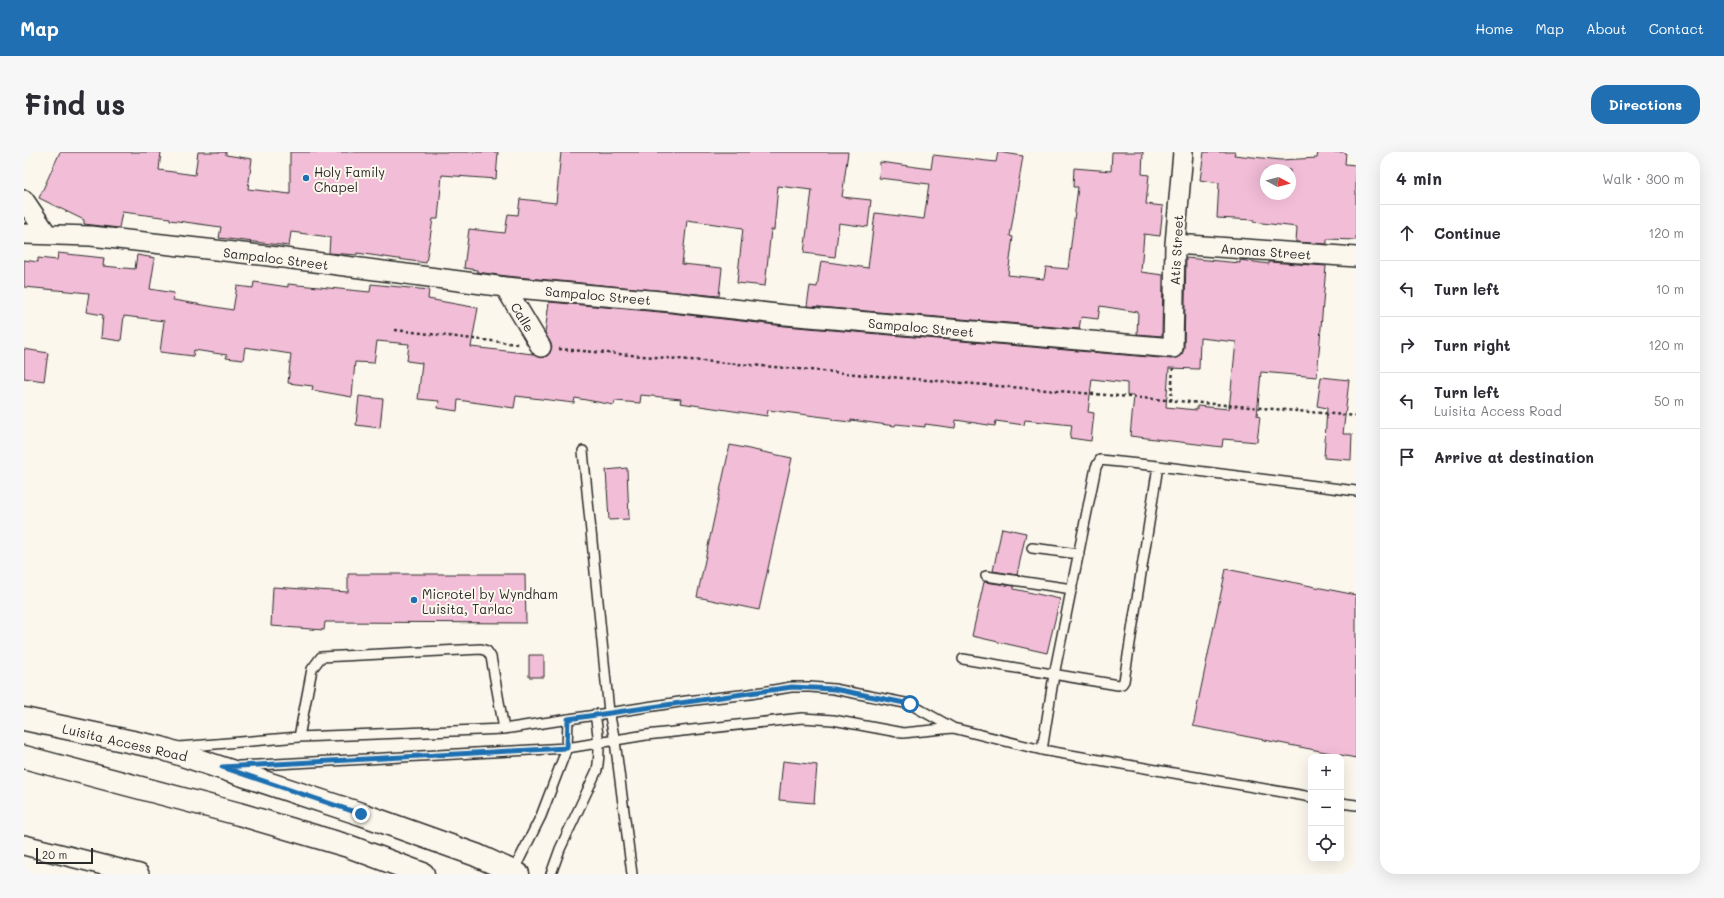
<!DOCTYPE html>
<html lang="en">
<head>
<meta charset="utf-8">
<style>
	body { margin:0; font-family:Mali,sans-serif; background:#f7f7f7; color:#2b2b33 }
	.controls { position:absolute; right:12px; bottom:12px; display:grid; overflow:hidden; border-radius:8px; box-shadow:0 4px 16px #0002 }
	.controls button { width:36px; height:36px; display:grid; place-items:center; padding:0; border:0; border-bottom:1px solid #e1e1e2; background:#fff; color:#2b2b33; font:20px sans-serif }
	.compass { position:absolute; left:1236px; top:12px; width:36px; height:36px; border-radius:50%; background:#fff; box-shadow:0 4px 16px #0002; rotate:97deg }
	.scale { position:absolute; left:12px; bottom:10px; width:57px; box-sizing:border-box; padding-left:4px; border:2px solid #2b2b2b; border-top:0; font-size:11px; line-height:14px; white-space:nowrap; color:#2b2b2b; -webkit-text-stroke:3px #fbf7ec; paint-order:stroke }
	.stop { position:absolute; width:12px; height:12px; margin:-9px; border:3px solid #1f6fb2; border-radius:50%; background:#fff }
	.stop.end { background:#1f6fb2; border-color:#fff; box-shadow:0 1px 4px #0008 }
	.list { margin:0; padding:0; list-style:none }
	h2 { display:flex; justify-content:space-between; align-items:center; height:52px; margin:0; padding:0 16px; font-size:17px }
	h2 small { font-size:13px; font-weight:400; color:#7c7c81 }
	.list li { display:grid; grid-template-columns:26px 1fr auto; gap:12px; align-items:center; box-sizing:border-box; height:56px; padding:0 16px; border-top:1px solid #e1e1e2 }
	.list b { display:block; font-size:15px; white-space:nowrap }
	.list p { margin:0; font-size:13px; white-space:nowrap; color:#7c7c81 }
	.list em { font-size:13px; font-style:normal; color:#7c7c81 }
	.icon { flex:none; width:22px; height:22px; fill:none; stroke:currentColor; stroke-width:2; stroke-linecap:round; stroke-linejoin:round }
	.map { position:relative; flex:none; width:1332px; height:722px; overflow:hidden; border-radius:16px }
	header { display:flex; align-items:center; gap:24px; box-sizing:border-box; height:56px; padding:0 20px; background:#1f6fb2; color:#fff }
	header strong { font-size:19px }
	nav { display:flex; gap:22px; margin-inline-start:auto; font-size:14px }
	.intro { display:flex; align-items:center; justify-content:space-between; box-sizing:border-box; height:96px; padding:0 24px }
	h1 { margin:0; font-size:28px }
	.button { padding:10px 18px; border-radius:16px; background:#1f6fb2; color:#fff; font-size:14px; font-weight:700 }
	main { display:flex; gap:24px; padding:0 24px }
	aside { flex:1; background:#fff; border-radius:16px; box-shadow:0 4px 16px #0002 }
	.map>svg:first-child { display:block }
</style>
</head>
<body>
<header>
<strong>Map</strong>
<nav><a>Home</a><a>Map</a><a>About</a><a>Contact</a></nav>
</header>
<div class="intro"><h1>Find us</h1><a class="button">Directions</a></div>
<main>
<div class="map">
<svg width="1332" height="722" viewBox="0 0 1332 722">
	<rect width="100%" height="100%" fill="#fbf7ec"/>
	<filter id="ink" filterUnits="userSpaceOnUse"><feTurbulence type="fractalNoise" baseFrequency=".025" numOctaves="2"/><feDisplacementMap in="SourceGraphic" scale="8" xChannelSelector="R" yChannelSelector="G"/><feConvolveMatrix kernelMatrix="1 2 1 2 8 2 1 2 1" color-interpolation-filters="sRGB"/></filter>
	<g filter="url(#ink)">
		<path fill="#f2bdd7" stroke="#2b2b2b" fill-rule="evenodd" d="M36 0H137L135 18 171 23 174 0H202V3L228 7 224 37 266 42V0H474L472 27 418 23 414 67H409L402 111 333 101V103L305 101 306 85 267 80 265 94 195 86 197 75 146 68V66L98 60 95 76 60 72V68L15 46Z
			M537 0H824L818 45 847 48 844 75 815 71 811 105 780 101 788 38 754 34 750 78H747L741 134 713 131 719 76 663 68 658 112 698 116 695 144 482 124 453 120V118L440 116 445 77 481 81 484 62 494 63 496 47 532 51Z
			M974 0 999 4 986 84 989 85 984 123 1020 127 1022 115 1044 117 1054 35H1049L1050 16 1087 19 1088 0H1119L1118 22 1125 23 1122 52 1139 54 1136 84 1120 82 1117 120 1139 123 1138 184 1113 182 1114 160 1076 154 1074 167 1057 165 1055 177 783 154 786 134 793 135 797 109 844 116 851 61 900 67 905 32 855 26 856 10 907 17 909 3 972 10Z
			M1180 0H1211L1210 3 1257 8 1293 6 1294 0H1322L1321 12 1332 13V88L1303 87V92L1272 90 1273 75 1229 70 1230 68 1193 66 1195 31 1176 28ZM1242 18H1266V42H1242Z
			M34 101 80 106 79 114 111 117 113 103 131 106 126 137 150 141 149 148 209 158 213 134 229 136 230 130 264 135V132L346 140 347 132 405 138 404 147 454 156 447 195 509 202 517 206 523 204 528 195 521 181 525 150 647 161 761 174 1148 207 1158 202 1160 196 1162 106 1216 111V108L1245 112V110L1302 114 1293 225 1237 220 1233 264 1236 265 1233 290 1199 287 1198 295 1106 284 1110 244H1103V231L1068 227 1064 260 1070 261 1067 289 1046 286 1048 273 1001 268 1000 273 972 269 971 274 932 268 931 276 901 272V275L872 272 871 274 827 268V270L808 268V266L744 258 743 264 656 251 657 247 617 243 616 251 591 249 590 253 551 246 550 251 492 244 490 256 434 248 433 259 414 256 415 249 394 247 398 211 383 209 385 192 353 189 350 211 331 210 328 245 288 238 289 234 264 231 267 202 221 195 219 208 202 206 203 203 170 198 169 204 136 200 140 169 100 164 97 189 77 186 79 163 62 160 65 141 0 135V108L14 110V106L33 108ZM1176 186 1212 190 1205 257 1173 254V258L1142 255 1145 216 1175 217Z
			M0 197 24 201 20 229 0 226Z
			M1297 225 1325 228 1319 282H1328L1327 308 1300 306 1303 256 1293 254Z
			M335 244 359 247 356 276 332 273Z
			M706 293 768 306 735 458 673 445Z
			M603 316 605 367 585 368 582 318Z
			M978 376 1002 381 993 423 969 419Z
			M1202 417 1332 443V606L1169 574Z
			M324 422H501L502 471 301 470 300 478 247 474 249 435 324 440Z
			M960 430 990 434V437L1036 447 1023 501 948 484Z
			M505 503H520V525H505Z
			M759 609 793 613 790 651 755 648Z"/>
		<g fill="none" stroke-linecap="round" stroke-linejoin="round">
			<g stroke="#2b2b2b" stroke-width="12">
				<path id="service" d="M559 299 585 560 591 589 608 722
					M1008 396 1055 402
					M962 424 1048 437
					M939 507 1094 533 1098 532 1100 529 1134 314
					M275 585 288 517 297 505 457 497 463 499 467 505 480 577
					M155 595 275 585 480 577 662 549 726 542 767 535H786L810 537 886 552 929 576 1018 598 1287 645
					M1018 598 1030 523 1072 315 1076 308 1134 314 1332 339
					M215 614 543 596 622 583 778 566 809 568 879 581 929 576
					M1317 651 1332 653
					M489 720 517 664 543 596 544 567
					M527 722 536 697 573 618C577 599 574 581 571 562"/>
			</g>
			<g stroke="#2b2b2b" stroke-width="22">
				<path id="minor" d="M0 48 23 82
					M0 82 67 84 245 104 481 135 648 150 762 163 1149 196 1151 92 1159 0
					M1151 92 1332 105
					M481 135 517 195
					M0 693 115 722"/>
			</g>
			<g stroke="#2b2b2b" stroke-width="25">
				<path id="secondary" d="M0 567 137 596 337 662 452 703 494 722
					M0 605 215 662 324 694 399 722"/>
			</g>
			<path stroke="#2b2b2b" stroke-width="2.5" stroke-dasharray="3 3" stroke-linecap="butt" d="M371 178 494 192
				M535 197 1332 264
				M1147 249 1149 214"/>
			<use href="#service" stroke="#fbf7ec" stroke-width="9"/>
			<use href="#minor" stroke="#fbf7ec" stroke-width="19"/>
			<use href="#secondary" stroke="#fbf7ec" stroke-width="22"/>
		</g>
	</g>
	<g fill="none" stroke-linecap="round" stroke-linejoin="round" filter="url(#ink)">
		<path stroke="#1f6fb2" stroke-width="5" d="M337 662 198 615 543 596 544 567 768 535 810 537 886 552"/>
	</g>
	<g fill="#1f6fb2" stroke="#fbf7ec" stroke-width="1.5">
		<circle cx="282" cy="26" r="4"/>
		<circle cx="390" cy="448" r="4"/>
	</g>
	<g text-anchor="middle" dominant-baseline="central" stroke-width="4" stroke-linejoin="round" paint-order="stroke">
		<g font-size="13" fill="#2b2b2b" stroke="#fbf7ec" text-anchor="start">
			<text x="290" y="19">Holy Family<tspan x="290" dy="15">Chapel</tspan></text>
			<text x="398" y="441">Microtel by Wyndham<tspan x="398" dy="15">Luisita, Tarlac</tspan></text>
		</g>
		<g font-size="13" fill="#2b2b2b" stroke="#fbf7ec">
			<text transform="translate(1152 98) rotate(-87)">Atis Street</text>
			<text transform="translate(1242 99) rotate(4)">Anonas Street</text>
			<text transform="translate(252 106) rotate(7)">Sampaloc Street</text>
			<text transform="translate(574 143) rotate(5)">Sampaloc Street</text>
			<text transform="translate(499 165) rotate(59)">Calle</text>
			<text transform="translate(897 175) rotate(5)">Sampaloc Street</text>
			<text transform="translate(101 590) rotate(13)">Luisita Access Road</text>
		</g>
	</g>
</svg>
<div class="controls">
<button>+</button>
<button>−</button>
<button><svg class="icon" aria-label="locate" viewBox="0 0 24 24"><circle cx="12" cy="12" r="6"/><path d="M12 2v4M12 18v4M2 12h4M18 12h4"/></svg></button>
</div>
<svg class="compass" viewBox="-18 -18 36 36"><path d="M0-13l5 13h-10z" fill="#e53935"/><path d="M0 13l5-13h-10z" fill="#7c7c81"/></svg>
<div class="scale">20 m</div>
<div class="stop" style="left:886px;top:552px"></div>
<div class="stop end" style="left:337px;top:662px"></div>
</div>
<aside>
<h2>4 min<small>Walk · 300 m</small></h2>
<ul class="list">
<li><svg class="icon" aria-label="ahead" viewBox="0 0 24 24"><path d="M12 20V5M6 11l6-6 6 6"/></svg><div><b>Continue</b></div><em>120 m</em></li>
<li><svg class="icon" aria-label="left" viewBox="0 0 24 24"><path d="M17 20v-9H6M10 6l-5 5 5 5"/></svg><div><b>Turn left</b></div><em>10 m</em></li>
<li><svg class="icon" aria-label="right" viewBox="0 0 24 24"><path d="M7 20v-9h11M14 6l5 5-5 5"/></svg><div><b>Turn right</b></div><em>120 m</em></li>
<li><svg class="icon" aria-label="left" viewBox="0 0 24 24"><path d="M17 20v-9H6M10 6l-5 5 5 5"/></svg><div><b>Turn left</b><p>Luisita Access Road</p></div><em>50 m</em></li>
<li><svg class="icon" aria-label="arrive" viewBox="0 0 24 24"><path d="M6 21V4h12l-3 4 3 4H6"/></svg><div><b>Arrive at destination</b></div></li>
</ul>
</aside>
</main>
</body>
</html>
